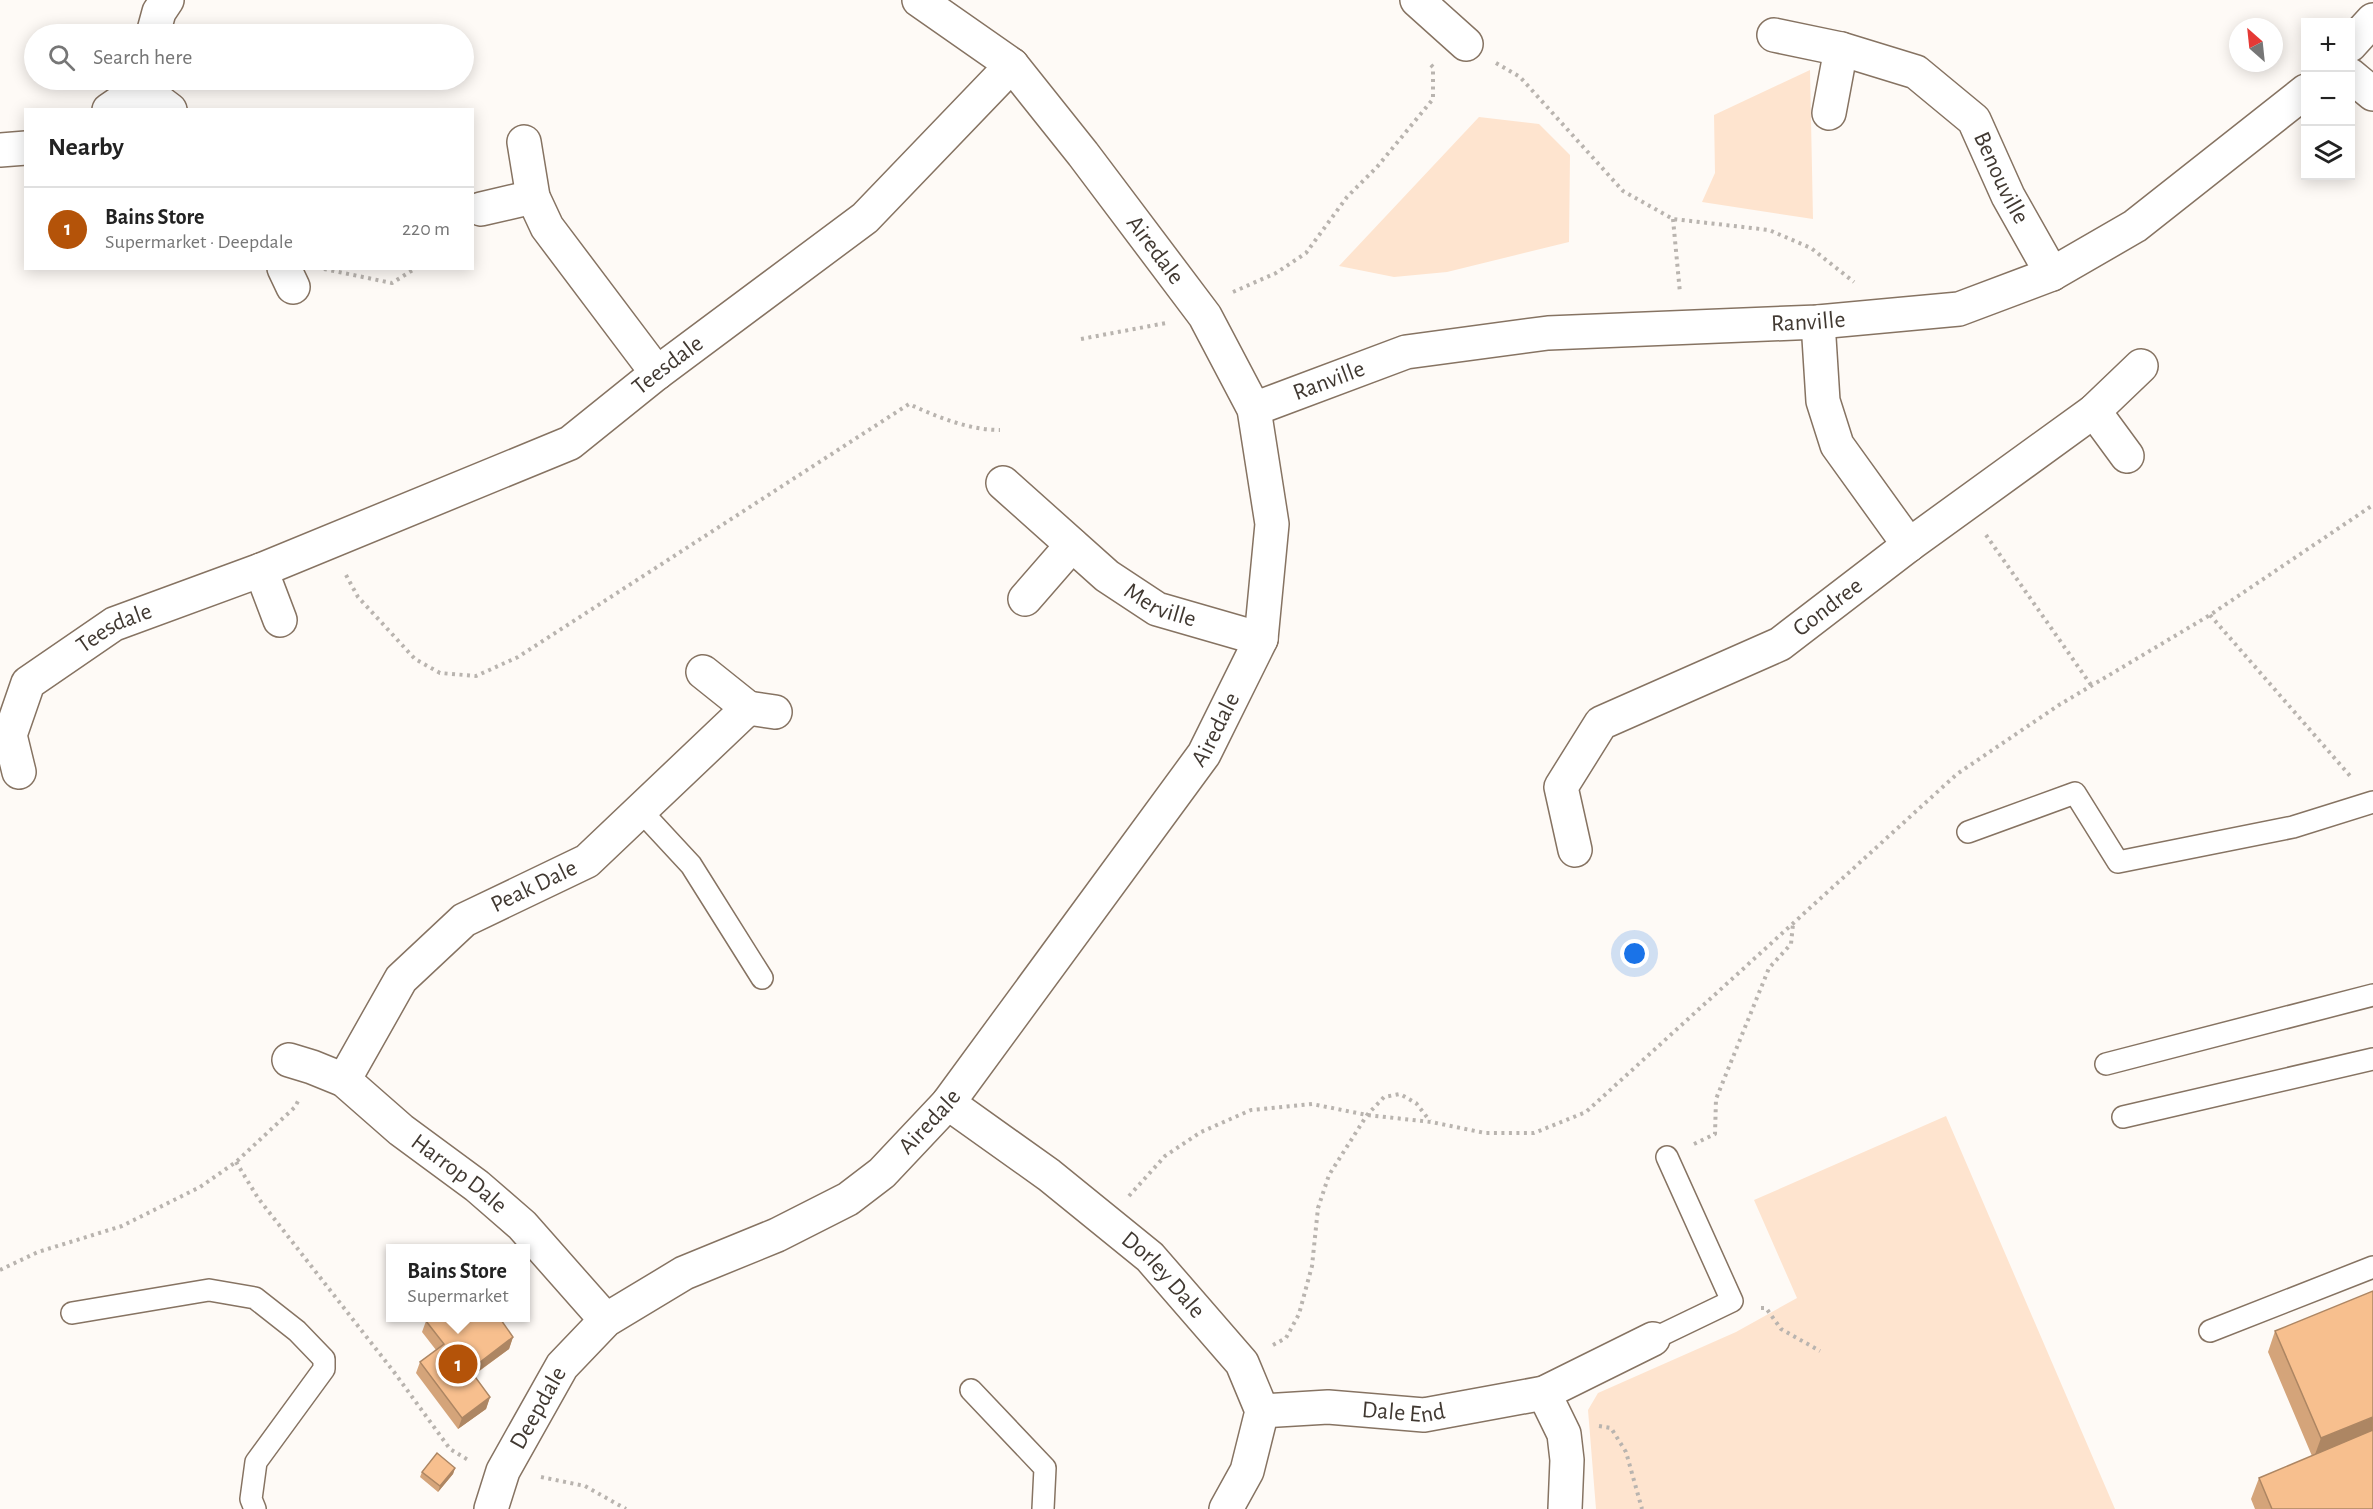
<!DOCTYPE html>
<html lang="en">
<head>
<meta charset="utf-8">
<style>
	body { margin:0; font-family:"Alegreya Sans",sans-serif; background:#f2f2f2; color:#222 }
	.controls { position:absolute; right:18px; top:18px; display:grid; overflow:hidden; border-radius:0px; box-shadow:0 3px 15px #0003 }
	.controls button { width:54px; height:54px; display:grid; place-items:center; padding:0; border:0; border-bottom:2px solid #e0e0e0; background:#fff; color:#222; font:30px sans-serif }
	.compass { position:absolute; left:2229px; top:18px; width:54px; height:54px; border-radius:50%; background:#fff; box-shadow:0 3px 15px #0003; rotate:333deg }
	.you { position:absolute; left:1635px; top:954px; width:21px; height:21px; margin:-15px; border:4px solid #fff; border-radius:50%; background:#1a73e8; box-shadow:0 0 0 9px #1a73e833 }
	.badge { display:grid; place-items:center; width:39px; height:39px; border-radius:50%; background:#b45309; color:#fff; font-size:20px; font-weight:700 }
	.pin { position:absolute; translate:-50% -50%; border:3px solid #fff; box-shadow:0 2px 6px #0006 }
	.popup { position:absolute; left:386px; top:1244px; width:144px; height:78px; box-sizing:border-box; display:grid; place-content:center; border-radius:0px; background:#fff; filter:drop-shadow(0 2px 4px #0005); font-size:20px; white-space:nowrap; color:#767676 }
	.popup b { font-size:22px; color:#222 }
	.popup::after { content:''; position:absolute; left:50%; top:100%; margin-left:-12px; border:12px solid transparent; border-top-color:#fff }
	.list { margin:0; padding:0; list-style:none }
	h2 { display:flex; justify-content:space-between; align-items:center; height:78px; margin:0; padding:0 24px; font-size:26px }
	h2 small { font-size:20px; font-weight:400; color:#767676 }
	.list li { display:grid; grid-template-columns:39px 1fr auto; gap:18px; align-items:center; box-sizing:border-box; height:84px; padding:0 24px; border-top:2px solid #e0e0e0 }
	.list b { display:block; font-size:22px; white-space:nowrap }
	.list p { margin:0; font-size:20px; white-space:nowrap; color:#767676 }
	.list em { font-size:20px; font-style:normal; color:#767676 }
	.icon { flex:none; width:33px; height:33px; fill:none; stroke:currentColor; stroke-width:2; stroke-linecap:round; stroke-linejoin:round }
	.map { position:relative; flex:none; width:2373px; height:1509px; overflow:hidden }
	.search { position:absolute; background:#fff; box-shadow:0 3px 15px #0003; left:24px; top:24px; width:450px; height:66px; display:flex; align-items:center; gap:15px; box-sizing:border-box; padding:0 21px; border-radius:33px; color:#767676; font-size:22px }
	.panel { position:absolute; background:#fff; box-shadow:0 3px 15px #0003; left:24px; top:108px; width:450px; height:162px; border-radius:0px }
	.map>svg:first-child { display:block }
</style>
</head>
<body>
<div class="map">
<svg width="2373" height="1509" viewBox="0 0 2373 1509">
	<rect width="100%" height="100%" fill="#fefaf6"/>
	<path fill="#fee4cf" d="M1810 70 1813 219 1702 202 1715 173 1714 115Z
		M1479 117 1539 124 1570 155 1569 242 1447 272 1394 277 1339 266Z
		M1946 1116 2115 1509H1596L1588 1410 1598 1393 1736 1332 1797 1298 1754 1200Z"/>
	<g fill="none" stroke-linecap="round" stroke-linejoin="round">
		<g stroke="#867362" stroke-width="24">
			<path id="lane" d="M640 810 691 865 762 978
				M1968 832 2075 793 2118 862 2293 827 2373 802
				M2106 1064 2373 995
				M2123 1117 2373 1059
				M72 1313 209 1290 255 1298 297 1331 324 1359V1369L256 1462 251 1499 255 1509
				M2210 1331 2373 1267
				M1653 1339 1732 1301 1667 1157
				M971 1390 1045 1468 1043 1509"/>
		</g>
		<g stroke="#867362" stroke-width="36">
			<g id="street">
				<path d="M1417 0 1466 44"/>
				<path d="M153 34 159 12 167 0"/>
				<path id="s1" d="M1774 35 1841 49 1916 72 1974 120 2008 196 2052 274"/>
				<path d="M2350 45 2373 20"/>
				<path d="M2350 75 2373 94"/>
				<path d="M109 110 141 88 170 110"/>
				<path d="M1829 113 1841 49"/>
				<path d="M524 142 533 197 547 227 657 373"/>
				<path d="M0 150 26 148"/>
				<path d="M481 209 533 197"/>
				<path d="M284 268 293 287"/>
				<path d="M1818 322 1823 401 1837 445 1909 545"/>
				<path id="s2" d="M1254 409 1406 352 1548 333 1818 322 1959 309 2052 274 2135 226 2306 91"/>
				<path d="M2094 411 2127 456"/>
				<path id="s3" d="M1003 483 1107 576 1157 609 1261 639"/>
				<path d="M261 570 280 620"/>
				<path d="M1025 599 1072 545"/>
				<path d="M748 708 775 712"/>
				<path id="s4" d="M19 772 10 735 28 683 114 624 261 570 570 443 657 373 865 218 1012 65"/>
				<path id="s5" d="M1575 850 1561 787 1601 723 1780 644 1909 545 2094 411 2141 366"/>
				<path id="s6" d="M289 1060 312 1067 344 1080 401 1130 477 1186 522 1225 606 1320"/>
				<path id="s7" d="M344 1080 401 979 464 920 587 861 748 708 703 672"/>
				<path id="s8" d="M948 1103 1049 1175 1150 1257 1242 1363 1262 1411 1247 1471 1226 1509"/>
				<path d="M1544 1393 1564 1434 1567 1460 1565 1509"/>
				<path id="s9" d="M1262 1411 1328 1407 1424 1415 1544 1393 1653 1339"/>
				<path id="s10" d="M491 1509 503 1471 562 1366 606 1320 684 1273 777 1235 848 1199 882 1173 948 1103 1204 754 1261 639 1272 524 1254 409 1205 316 1083 154 1012 65 919 0"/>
			</g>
		</g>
		<path stroke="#b9b4af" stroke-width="4" stroke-dasharray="3 4.5" stroke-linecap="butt" d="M1496 63 1520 77 1623 191 1673 219 1769 230 1811 248 1854 282
			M1673 219 1680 293
			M324 269 392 283 416 268
			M1233 292 1276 273 1306 253 1347 197 1377 167 1433 99V67L1430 64
			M1081 339 1166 323
			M1986 535 2091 685
			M346 575 358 597 415 659 440 673 476 676 518 657 909 404C937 417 969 430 1000 430
			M2210 615 2351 777
			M1694 1144 1715 1134 1716 1099 1769 968 1791 944 1793 924
			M236 1162 258 1198 394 1372 450 1449 470 1461
			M1129 1196 1165 1156 1201 1132 1251 1110 1312 1104 1367 1115 1431 1122 1485 1133H1534L1586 1112 1957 774 2059 705 2210 615 2373 505
			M0 1270 38 1252 122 1226 200 1187 236 1162 295 1107 298 1101
			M1761 1308H1766L1781 1329 1820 1351
			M1273 1345 1286 1338 1299 1314 1312 1266 1318 1208 1329 1175 1367 1115 1384 1097 1400 1094 1416 1103 1430 1121
			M1599 1426 1611 1428 1626 1452 1642 1509
			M541 1477 585 1486 626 1509"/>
		<use href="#lane" stroke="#fff" stroke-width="21"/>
		<use href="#street" stroke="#fff" stroke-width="33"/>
	</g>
	<path fill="#d4a47a" d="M426 1321 513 1337 509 1349 474 1375 490 1397 486 1409 458 1429 416 1373 420 1362 436 1350 422 1332Z
		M2275 1331 2373 1509H2255L2251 1499 2259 1478 2312 1456 2268 1352Z
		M455 1468 453 1474 438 1492 420 1477 422 1472Z"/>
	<path fill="#ad8663" d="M513 1337 509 1349 465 1381 470 1370Z
		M490 1397 486 1409 458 1429 462 1418Z
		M2373 1417V1435L2313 1460 2321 1438Z
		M455 1468 453 1474 438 1492 440 1486Z"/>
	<path fill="#f7bf8e" stroke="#ad8663" stroke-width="1.5" d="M2373 1291V1417L2321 1438 2275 1331Z
		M431 1317H499L513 1337 470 1370 490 1397 462 1418 420 1362 444 1344 426 1321Z
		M2373 1430V1509H2272L2259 1478Z
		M437 1453 455 1468 440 1486 422 1472Z"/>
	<g text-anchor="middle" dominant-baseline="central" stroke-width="5" stroke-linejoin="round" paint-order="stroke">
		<g font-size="24" fill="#413932" stroke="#fff">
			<text stroke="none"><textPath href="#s1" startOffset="286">Benouville</textPath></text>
			<text transform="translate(1155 250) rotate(53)">Airedale</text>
			<text stroke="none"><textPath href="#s2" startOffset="566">Ranville</textPath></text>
			<text stroke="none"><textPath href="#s4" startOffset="813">Teesdale</textPath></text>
			<text stroke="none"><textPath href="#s2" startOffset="80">Ranville</textPath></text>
			<text stroke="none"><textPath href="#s3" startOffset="201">Merville</textPath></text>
			<text stroke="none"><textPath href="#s5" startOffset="396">Gondree</textPath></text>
			<text stroke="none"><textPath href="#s4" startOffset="196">Teesdale</textPath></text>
			<text stroke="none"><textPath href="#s10" startOffset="1094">Airedale</textPath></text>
			<text stroke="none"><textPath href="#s7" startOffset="280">Peak Dale</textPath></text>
			<text stroke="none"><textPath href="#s10" startOffset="608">Airedale</textPath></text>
			<text stroke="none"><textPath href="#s6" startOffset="207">Harrop Dale</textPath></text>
			<text stroke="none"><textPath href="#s8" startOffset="276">Dorley Dale</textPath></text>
			<text stroke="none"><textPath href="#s10" startOffset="112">Deepdale</textPath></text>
			<text stroke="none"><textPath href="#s9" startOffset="142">Dale End</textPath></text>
		</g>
	</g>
</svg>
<div class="controls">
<button>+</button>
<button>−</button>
<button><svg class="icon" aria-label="layers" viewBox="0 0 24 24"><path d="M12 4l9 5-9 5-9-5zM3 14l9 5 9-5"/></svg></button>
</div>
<svg class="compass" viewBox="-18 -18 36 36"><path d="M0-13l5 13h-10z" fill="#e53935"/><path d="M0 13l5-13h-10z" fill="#767676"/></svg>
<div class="you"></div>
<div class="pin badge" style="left:458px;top:1364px">1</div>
<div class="popup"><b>Bains Store</b>Supermarket</div>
<div class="search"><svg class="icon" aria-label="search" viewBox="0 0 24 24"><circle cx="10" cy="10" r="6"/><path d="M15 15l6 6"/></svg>Search here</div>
<section class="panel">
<h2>Nearby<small></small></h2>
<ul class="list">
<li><span class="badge">1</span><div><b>Bains Store</b><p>Supermarket · Deepdale</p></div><em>220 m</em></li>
</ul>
</section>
</div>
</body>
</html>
